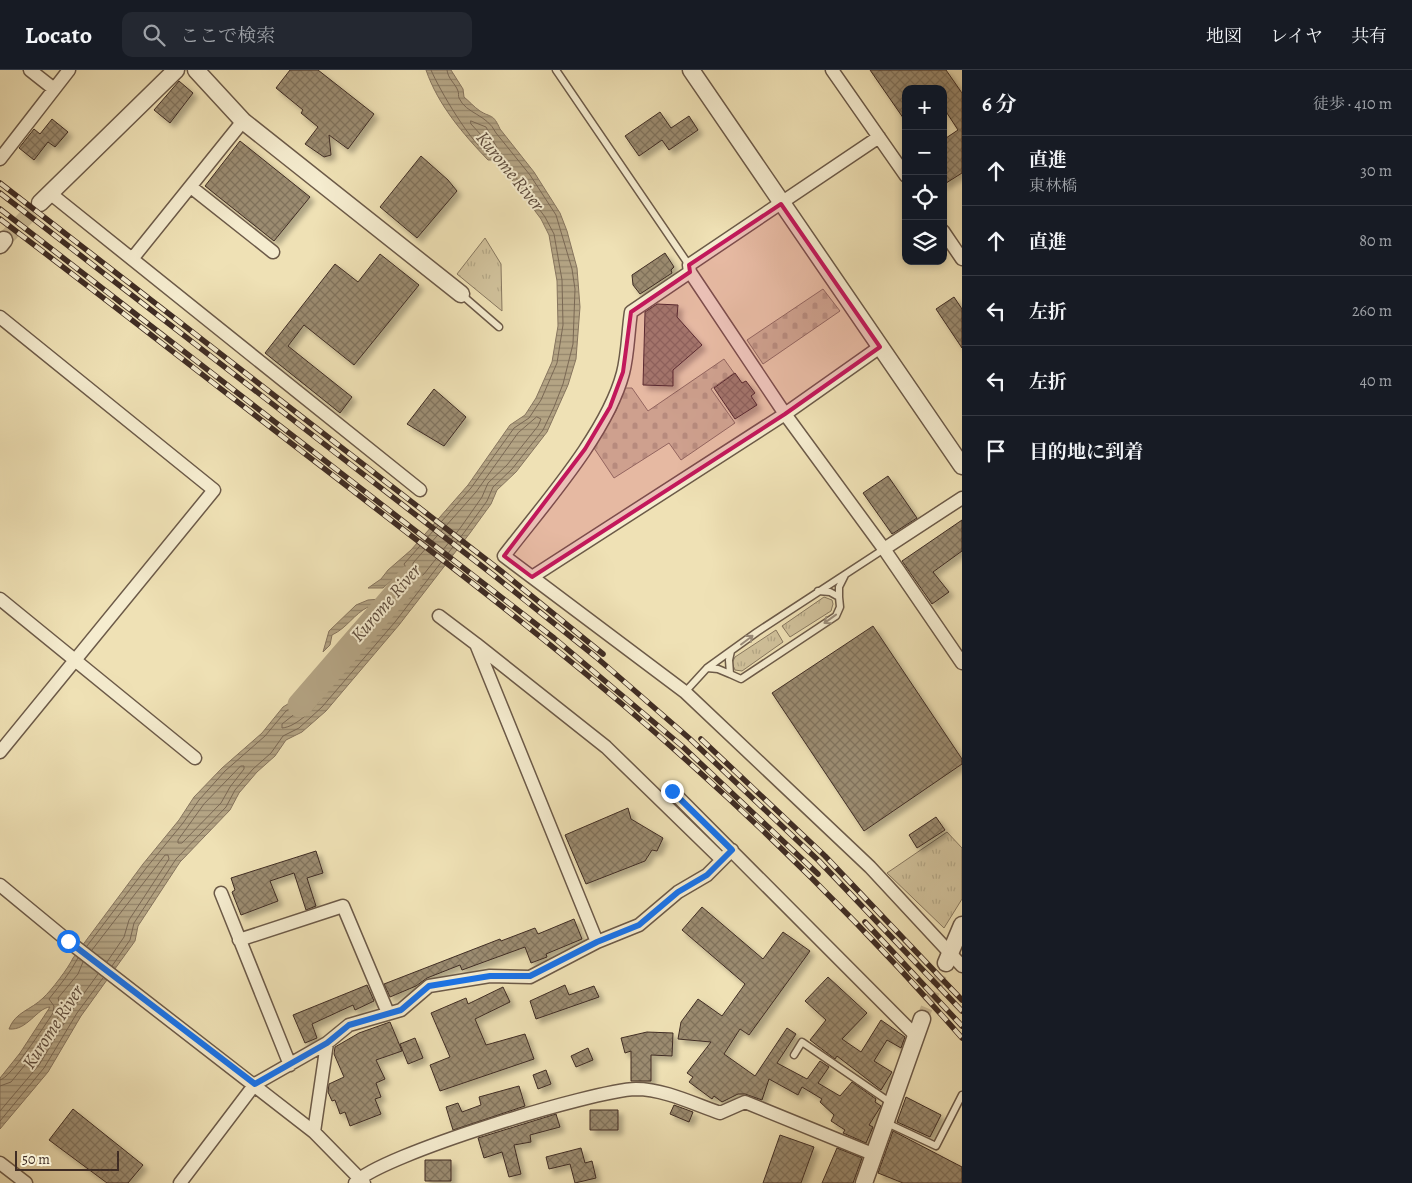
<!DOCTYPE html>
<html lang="ja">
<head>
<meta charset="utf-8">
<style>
	body { margin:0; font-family:Alegreya,"Noto Serif JP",serif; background:#242831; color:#f1f3f6 }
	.controls { position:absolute; right:15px; top:15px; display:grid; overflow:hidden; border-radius:10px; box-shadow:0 2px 8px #0003 }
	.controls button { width:45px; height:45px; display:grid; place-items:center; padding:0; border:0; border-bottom:1px solid #363941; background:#171b24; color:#f1f3f6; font:25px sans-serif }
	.scale { position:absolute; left:15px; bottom:12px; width:104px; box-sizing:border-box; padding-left:5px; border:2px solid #402d24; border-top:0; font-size:14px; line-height:18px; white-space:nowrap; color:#402d24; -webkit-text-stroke:4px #f5eccf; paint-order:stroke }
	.stop { position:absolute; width:15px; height:15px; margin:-11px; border:4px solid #1a73e8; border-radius:50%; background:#fff }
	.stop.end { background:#1a73e8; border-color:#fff; box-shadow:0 1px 5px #0008 }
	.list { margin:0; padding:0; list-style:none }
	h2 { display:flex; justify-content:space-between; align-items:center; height:65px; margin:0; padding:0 20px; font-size:21px }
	h2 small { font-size:16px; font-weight:400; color:#9ea1a6 }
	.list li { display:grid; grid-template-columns:32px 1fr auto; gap:15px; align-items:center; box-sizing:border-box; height:70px; padding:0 20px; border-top:1px solid #363941 }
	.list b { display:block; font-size:19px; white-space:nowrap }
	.list p { margin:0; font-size:16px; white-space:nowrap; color:#9ea1a6 }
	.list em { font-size:16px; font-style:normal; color:#9ea1a6 }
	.icon { flex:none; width:28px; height:28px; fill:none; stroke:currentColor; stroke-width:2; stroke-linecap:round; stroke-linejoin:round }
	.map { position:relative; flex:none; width:962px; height:1113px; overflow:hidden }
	header { display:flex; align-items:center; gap:30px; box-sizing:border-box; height:70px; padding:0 25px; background:#171b24; border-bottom:1px solid #363941 }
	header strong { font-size:24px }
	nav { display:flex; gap:28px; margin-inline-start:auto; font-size:18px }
	.search { width:350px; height:45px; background:#242831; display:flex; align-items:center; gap:12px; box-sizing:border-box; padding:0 18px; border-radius:10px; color:#9ea1a6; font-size:19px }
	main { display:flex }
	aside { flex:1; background:#171b24 }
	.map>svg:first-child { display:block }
</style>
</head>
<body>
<header>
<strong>Locato</strong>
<div class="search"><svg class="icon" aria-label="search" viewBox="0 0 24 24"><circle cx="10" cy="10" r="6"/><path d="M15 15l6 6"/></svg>ここで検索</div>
<nav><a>地図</a><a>レイヤ</a><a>共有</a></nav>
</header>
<main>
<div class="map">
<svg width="962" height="1113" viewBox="0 0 962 1113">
	<defs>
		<pattern id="grass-tufts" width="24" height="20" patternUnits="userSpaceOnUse" patternTransform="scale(1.25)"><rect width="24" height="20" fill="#d1c29c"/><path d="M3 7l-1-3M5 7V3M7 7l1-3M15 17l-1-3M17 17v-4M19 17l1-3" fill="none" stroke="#b4a786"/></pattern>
		<pattern id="cemetery-stones" width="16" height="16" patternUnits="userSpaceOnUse" patternTransform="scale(1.25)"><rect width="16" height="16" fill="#d1c29c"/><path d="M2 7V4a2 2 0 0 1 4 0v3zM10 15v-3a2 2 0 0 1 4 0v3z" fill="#b4a786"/></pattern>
		<pattern id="water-rules" width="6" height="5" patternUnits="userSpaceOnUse" patternTransform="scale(1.25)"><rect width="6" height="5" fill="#b4a484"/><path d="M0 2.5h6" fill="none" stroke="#94866c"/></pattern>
		<pattern id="building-cross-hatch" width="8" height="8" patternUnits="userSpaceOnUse" patternTransform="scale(1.25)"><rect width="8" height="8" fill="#9b8b6f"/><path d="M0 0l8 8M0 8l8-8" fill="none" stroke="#80725b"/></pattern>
		<filter id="shadow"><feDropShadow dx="4.5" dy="4.5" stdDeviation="2.5" flood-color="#0004"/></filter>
	</defs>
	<rect width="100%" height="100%" fill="#efe1b5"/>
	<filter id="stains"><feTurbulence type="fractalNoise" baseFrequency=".004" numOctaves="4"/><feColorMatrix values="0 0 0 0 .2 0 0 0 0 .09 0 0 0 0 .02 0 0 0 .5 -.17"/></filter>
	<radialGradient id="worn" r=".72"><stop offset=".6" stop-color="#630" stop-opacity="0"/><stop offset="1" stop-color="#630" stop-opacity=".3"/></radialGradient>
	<path fill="url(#grass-tufts)" stroke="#887860" d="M485 168 501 194 502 241 457 204Z
		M824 527 832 530 833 534 831 541 790 567 782 556Z
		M776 560 783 572 742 601 735 600 732 593 735 587Z
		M947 762 962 778V829L944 858 887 803Z"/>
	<path fill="url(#cemetery-stones)" stroke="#887860" d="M823 219 840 241 763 294 747 270Z
		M724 289 734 303 711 319 735 353 681 390 669 373 614 408 594 378 616 341 624 318H632L648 341Z"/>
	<path fill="url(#water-rules)" stroke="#86745e" d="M426 0H451L463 19 464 27C469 31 474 37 480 41 491 48 493 43 500 59L534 102 560 143 567 161 577 198 580 237 576 289 568 315 547 362 516 402 497 420 491 434 470 463 399 555 326 641 302 662 286 670 275 686 257 702 239 723 230 740 180 792 138 856 135 871 81 946 48 1002 0 1059V1008L20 983 50 937C37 938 27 961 9 959 15 942 31 940 43 928 51 921 69 897 73 888L143 794 179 750 194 727 222 698 262 663 283 637 299 627 313 608 317 606 330 610C335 605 337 599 341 594 350 582 386 548 387 535L373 542 368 537C354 544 347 558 332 565L330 575 323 582 329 561 356 535 368 530 381 529 389 524 393 516 402 511 404 502 400 503 383 518H368L381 509 388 500 411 480 468 415 510 355 525 345 536 328 552 292 558 256 557 211 549 165 541 149 497 90H488C463 64 438 35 426 0Z"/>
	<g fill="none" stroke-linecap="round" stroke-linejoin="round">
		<path stroke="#7a6854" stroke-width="1" d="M471 51 486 57 497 78H493L471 54Z
			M537 347 541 349 538 356 507 395 488 413 482 427 461 457 424 504 415 511 413 493 476 422 518 363Z
			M318 621 324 624C317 636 297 657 282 658V654L306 635Z
			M241 696H244V699L230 717 221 733 182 773H178V770L204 734Z
			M87 876 147 797 183 753 199 730 225 701 265 666 286 641 302 631 316 613 333 614 345 597 367 575 392 540 390 529 397 520 407 513 409 503 404 494 471 418 514 358 529 348 541 330 557 293 563 255 562 210 554 164 545 147 501 87C497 85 494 86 490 85 472 76 439 19 431 0
			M92 880 165 785H168L169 789 129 850 124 867 107 892
			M112 896 130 870 134 853 176 789 226 737 235 720 253 699 271 683 283 666 299 658 322 637 395 552 466 460 487 431 493 417 512 399 543 360 554 337 563 314 573 274 575 219 572 199 556 145 530 105 496 63C487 44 466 44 459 28 458 26 459 23 458 21 455 13 448 9 447 0
			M0 1010C10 1009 45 955 53 943L54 936 49 929C60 915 70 903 78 888
			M0 1016 11 1012 29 990 59 946 61 938 58 928 78 904 83 892
			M0 1041 39 995 72 940 98 904
			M0 1051 44 998 77 943 103 908"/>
		<path stroke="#b4a484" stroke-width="25" d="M300 635 410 508"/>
	</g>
	<path fill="url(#building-cross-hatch)" stroke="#402d24" filter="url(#shadow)" d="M290 0H318L374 44 348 79 329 65 331 85 324 87 305 74 318 57 301 43 303 40 276 18Z
		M870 0H946L962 23V103L943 115V70L958 60 943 37V19H906V52Z
		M179 11 193 23 170 53 154 40Z
		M660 42 671 58 689 46 698 60 669 80 662 70 639 86 625 66Z
		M52 49 68 62 55 77 48 72 34 90 19 78 34 59 40 64Z
		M240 71 310 127 274 171 205 116Z
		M421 86 448 110 457 121 417 168 380 137Z
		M665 183 674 197 671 200 672 203 640 224 633 215 632 205Z
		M380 184 419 215 354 295 304 255 288 276 352 327 340 343 265 283 335 194 358 212Z
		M954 227 962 239V278L936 239Z
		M657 234 678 235 677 247 702 275 673 300V316L643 315 645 242Z
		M735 303 742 313 746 311 755 323 751 326 757 335 735 349 714 318Z
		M434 319 466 347 444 376 407 354Z
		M888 406 917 448 892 464 863 423Z
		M962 450V481L933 502 949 522 932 534 902 491Z
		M873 556 962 689V694L864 761 772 623Z
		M628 738 631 749 663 768 657 781 652 780 645 791 586 814 565 765Z
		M936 747 945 760 917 778 909 765Z
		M316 781 323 803 307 808 316 836 306 840 294 803 270 811 278 831 241 845 232 822 235 820 231 808Z
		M702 837 763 889 783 862 810 881 749 965 740 959 724 984 755 1006 787 958 796 964 777 993 807 1009 820 991 829 997 818 1013 840 1026 852 1012 876 1029 875 1032 881 1036 869 1055 873 1057 866 1073 843 1063 845 1060 831 1051 834 1045 820 1032 822 1029 802 1017 798 1025 769 1009 762 1030 745 1024H738L722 1032 714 1026 712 1029 689 1012 693 1007 687 1003 711 972 678 969 681 952 698 929 722 946 745 914 682 860Z
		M574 849 582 869 546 884 547 887 531 893 525 877 462 900 460 895 427 908 416 916 390 927 384 914 500 869 501 871 535 858 538 864Z
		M828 907 867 943 842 969 861 982 881 950 905 967 901 978 887 970 874 991 892 1002 881 1020 837 986 835 989 810 970 826 950 805 931Z
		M367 915 374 931 355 940 353 935 312 954 317 968 305 973 293 945Z
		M565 915 569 925 594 916 599 927 536 949 530 931Z
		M503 917 510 932 475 949 486 975 525 964 534 989 440 1021 430 995 450 987 431 943 466 928 468 934Z
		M390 952 402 981 376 990 385 1009 376 1013 381 1027 375 1029 381 1044 350 1056 345 1042 340 1044 335 1030 332 1031 328 1022 329 1014 344 1007 334 984 335 977 359 963Z
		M647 962 673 963 672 986 651 985V1011H631V981L625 983 621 968Z
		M415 968 423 988 408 994 400 974Z
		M588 978 593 990 576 997 571 986Z
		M546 1000 551 1014 538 1019 533 1005Z
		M519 1016 525 1036 453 1060 446 1037 458 1033 462 1042 481 1035 479 1027Z
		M906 1027 941 1045 930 1067 897 1052Z
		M674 1035 693 1042 689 1052 670 1044Z
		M73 1039 143 1095 128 1113H107L49 1070Z
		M590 1040H618V1060H590Z
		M556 1044 560 1057 530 1065 531 1072 514 1075 521 1104 509 1107 502 1082 484 1088 478 1068Z
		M893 1061 962 1097V1113H903L878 1103Z
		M780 1065 814 1077 801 1113H763Z
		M581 1078 585 1093 592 1091 596 1108 575 1113 570 1094 549 1099 546 1087Z
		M837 1078 862 1088 853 1113H822Z
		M425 1090H451V1111H425Z"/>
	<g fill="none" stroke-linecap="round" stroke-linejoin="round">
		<path stroke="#ccbd98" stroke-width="12" stroke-dasharray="12 6" stroke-linecap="butt" d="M922 949 946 893"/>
		<path stroke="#ccbd98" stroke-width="16" stroke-dasharray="16 8" stroke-linecap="butt" d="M4 170 40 133"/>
		<g stroke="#6c5a48" stroke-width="9">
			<path id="service" d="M556 0 689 195
				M462 225 499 257
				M839 527V517L845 505
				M731 581 729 590 730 604 741 609 836 546 840 537 839 527 830 522 818 521
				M707 598 718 599 730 604
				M685 622 707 598 757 562 884 479
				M794 985 802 972 891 1033
				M887 1053 936 1076 962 1025"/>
		</g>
		<g stroke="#6c5a48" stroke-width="15">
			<path id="minor" d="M30 0 54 19
				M832 0 906 106
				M879 67 689 195 690 202 785 344 884 479 962 593
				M0 89 69 0
				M191 117 273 182
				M51 124 420 420
				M943 161 962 189
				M132 189 243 51
				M690 202 631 242C628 262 628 284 623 303 607 364 543 435 504 486L685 622 870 797 962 896
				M0 247 214 420 0 682
				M884 479 962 428
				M532 507 785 344 880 277
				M0 529 195 688
				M439 546 476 574 597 872
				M476 574 606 677 722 790
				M672 721 915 965
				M0 815 68 871 314 1062 364 1113
				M221 823 290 995
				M239 870 343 836 388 943
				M314 1062 327 973
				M0 1093 26 1113
				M180 1113 255 1014 327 973 349 955 401 940 429 916 490 906 530 907 597 872 639 855 678 822 707 805 732 780
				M355 1113C380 1085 594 1020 636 1019 664 1019 694 1034 720 1043L745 1032 875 1085"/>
		</g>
		<g stroke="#6c5a48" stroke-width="19">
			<path id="tertiary" d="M196 0 243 51 461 224
				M691 0 962 396
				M40 133 176 0
				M0 175 4 170
				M946 893 962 855
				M864 1113 922 949"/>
		</g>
		<use href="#service" stroke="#f5eccf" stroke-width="6"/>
		<use href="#minor" stroke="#f5eccf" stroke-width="12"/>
		<use href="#tertiary" stroke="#f5eccf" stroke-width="16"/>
		<g stroke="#402d24" stroke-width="5.5">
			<path id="rail" d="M0 113 501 501 603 584
				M0 123 496 507 596 587 689 668 819 791 962 941
				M0 139 554 568 682 676 818 804
				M0 149C115 236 228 325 343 413 437 486 531 557 622 634 743 737 858 849 962 968
				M701 669 825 786 962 930
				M865 852 962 956"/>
		</g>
		<use href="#rail" stroke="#f5eccf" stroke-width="4" stroke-dasharray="11" stroke-linecap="butt"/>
	</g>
	<defs><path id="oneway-shaft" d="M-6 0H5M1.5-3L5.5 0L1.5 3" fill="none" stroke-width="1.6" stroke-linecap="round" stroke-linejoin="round" transform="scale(1.25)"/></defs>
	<g stroke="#9a8c7a">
		<use href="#oneway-shaft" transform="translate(830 549) rotate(144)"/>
		<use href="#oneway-shaft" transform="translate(747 570) rotate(-37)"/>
	</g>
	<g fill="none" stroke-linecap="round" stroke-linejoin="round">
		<path stroke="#1a73e8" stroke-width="6" d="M68 871 255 1014 327 973 349 955 401 940 429 916 490 906H530L597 872 639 855 678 822 707 805 732 780 672 721"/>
	</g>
	<path fill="#c2185b" fill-opacity="0.2" stroke="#c2185b" stroke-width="4" stroke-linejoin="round" d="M781 134 880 277 785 344 532 507 504 486 585 379 610 337 623 302 631 242 690 202 689 195Z"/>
	<g text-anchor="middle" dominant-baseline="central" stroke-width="4" stroke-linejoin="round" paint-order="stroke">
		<g font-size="19" font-style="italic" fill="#5d4b3c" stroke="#f5eccf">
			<text transform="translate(510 101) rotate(51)">Kurome River</text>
			<text transform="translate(386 533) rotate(-49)">Kurome River</text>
			<text transform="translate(53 957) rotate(-57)">Kurome River</text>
		</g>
	</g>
	<rect width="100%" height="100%" filter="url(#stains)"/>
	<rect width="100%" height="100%" fill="url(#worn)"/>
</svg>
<div class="controls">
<button>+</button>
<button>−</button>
<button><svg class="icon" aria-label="locate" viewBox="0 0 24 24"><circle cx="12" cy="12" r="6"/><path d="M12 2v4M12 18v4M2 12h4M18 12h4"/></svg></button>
<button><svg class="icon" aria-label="layers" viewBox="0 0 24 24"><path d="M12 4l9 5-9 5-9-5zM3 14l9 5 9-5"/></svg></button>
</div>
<div class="scale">50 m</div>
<div class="stop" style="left:68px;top:871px"></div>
<div class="stop end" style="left:672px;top:721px"></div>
</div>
<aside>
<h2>6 分<small>徒歩 · 410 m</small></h2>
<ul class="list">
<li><svg class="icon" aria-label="ahead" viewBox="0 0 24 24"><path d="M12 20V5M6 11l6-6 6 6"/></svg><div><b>直進</b><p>東林橋</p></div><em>30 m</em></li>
<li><svg class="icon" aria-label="ahead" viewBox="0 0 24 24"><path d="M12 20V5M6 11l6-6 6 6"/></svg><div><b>直進</b></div><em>80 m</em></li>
<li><svg class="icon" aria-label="left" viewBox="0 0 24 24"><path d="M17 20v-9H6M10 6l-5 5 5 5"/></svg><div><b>左折</b></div><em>260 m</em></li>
<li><svg class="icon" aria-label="left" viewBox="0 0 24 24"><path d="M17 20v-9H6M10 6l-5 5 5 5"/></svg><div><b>左折</b></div><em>40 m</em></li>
<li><svg class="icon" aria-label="arrive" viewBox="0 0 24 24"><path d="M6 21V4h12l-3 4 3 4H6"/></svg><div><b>目的地に到着</b></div></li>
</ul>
</aside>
</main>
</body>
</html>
